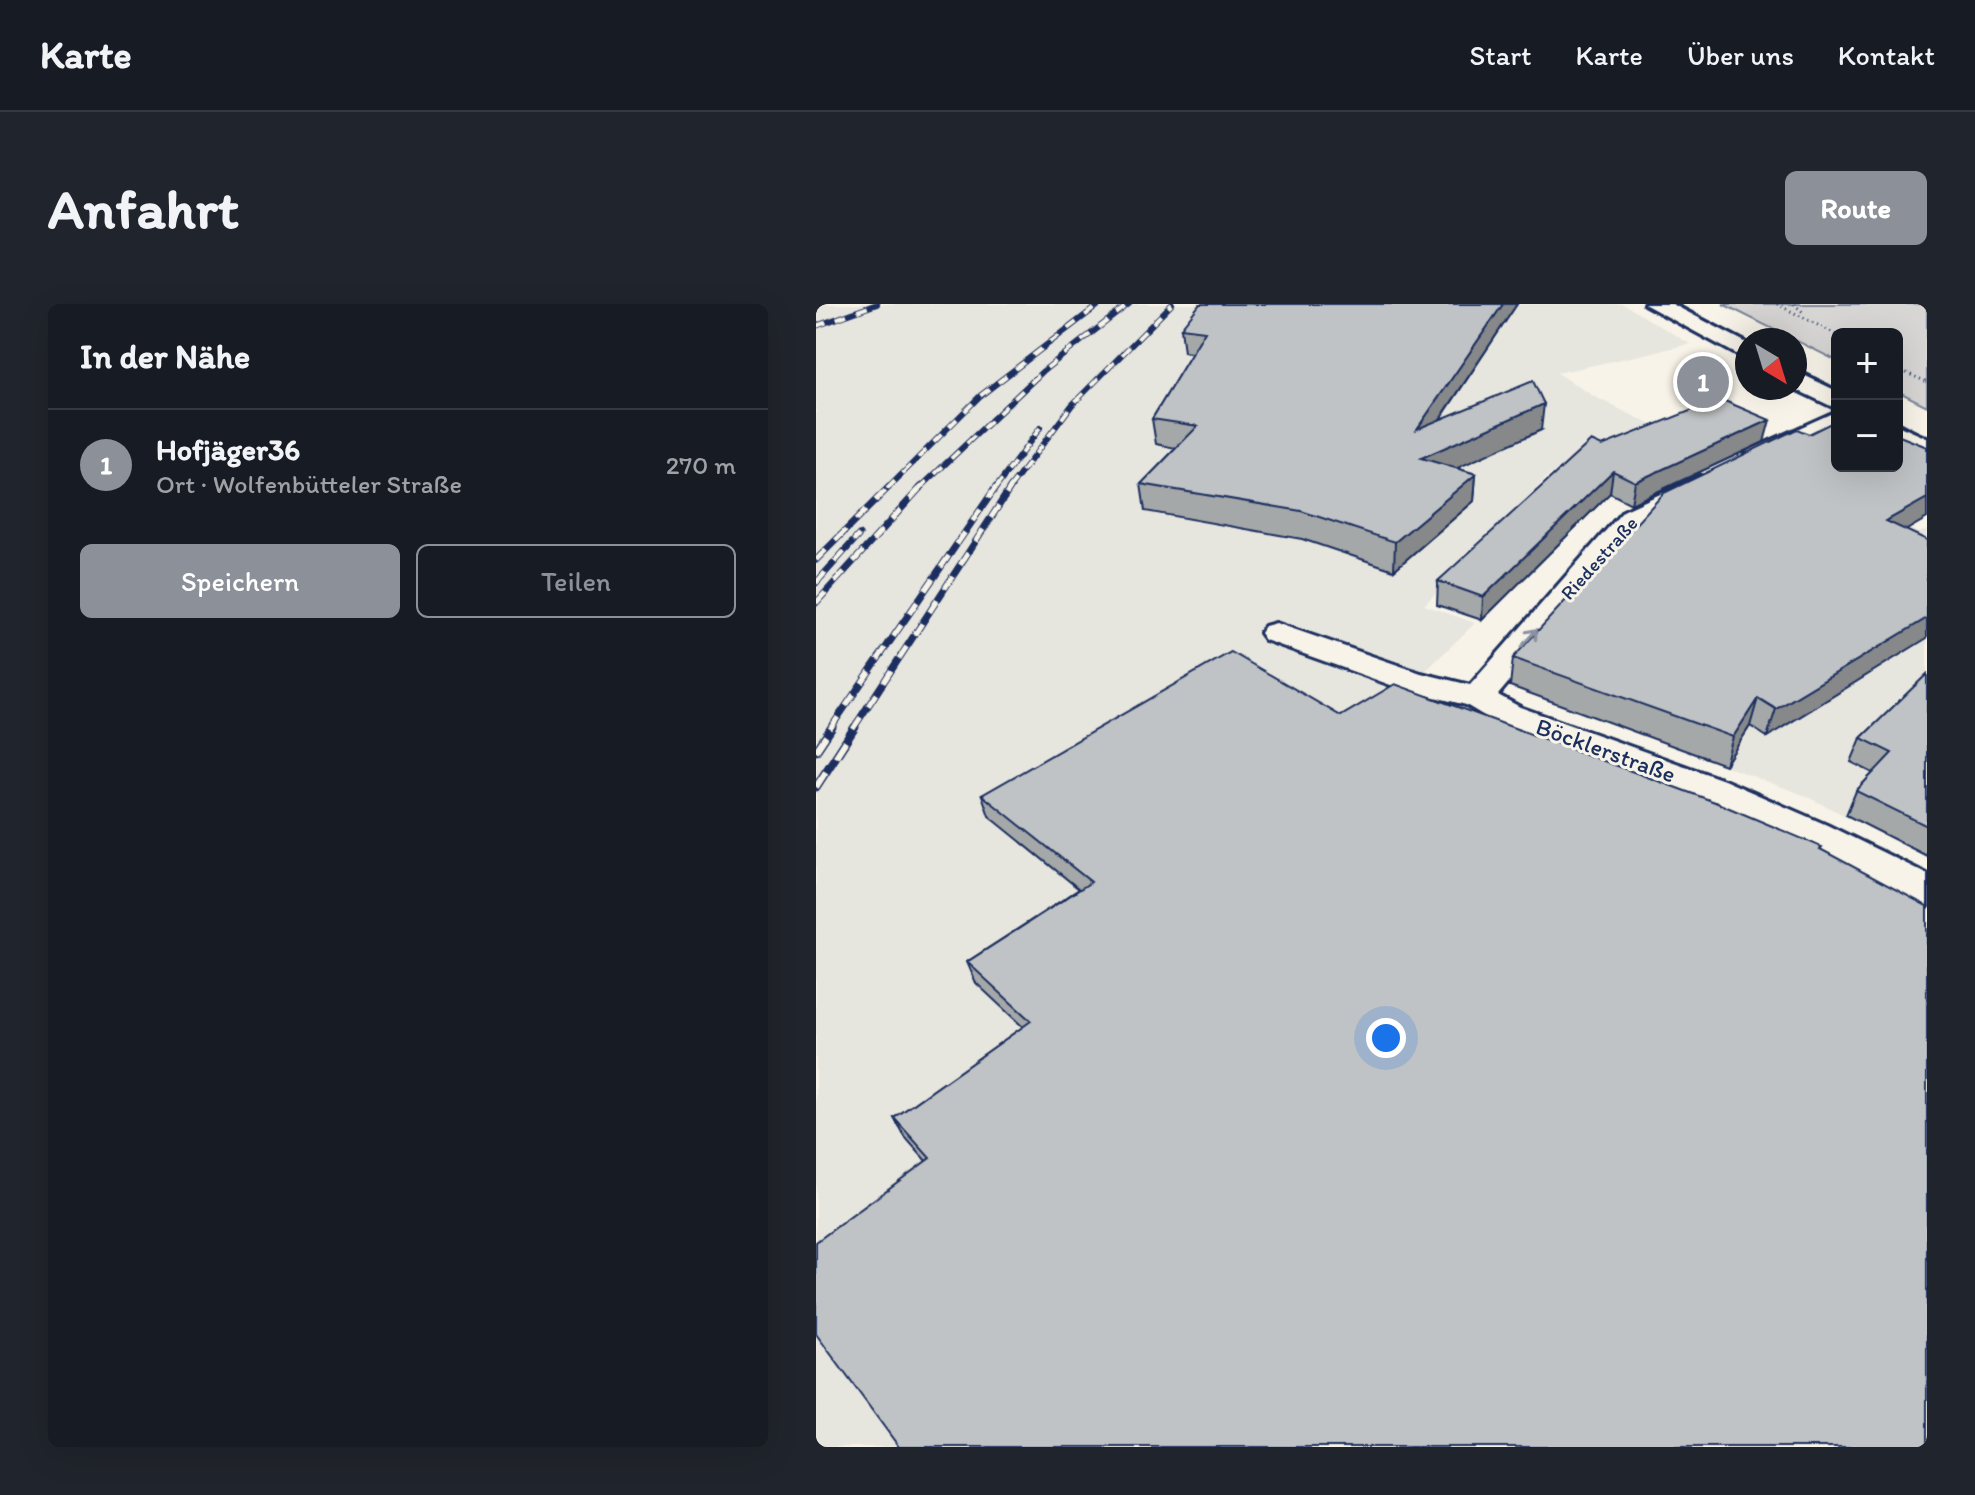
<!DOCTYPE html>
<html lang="de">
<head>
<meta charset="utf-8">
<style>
	body { margin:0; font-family:Itim,sans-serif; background:#20242c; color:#f1f3f6 }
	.controls { position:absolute; right:24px; top:24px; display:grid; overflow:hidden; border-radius:12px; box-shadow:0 8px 32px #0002 }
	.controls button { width:72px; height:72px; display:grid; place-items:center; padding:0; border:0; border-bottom:2px solid #363941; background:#171b24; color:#f1f3f6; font:40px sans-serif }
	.compass { position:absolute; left:919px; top:24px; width:72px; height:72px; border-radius:50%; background:#171b24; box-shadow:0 8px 32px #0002; rotate:142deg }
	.you { position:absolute; left:570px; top:734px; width:28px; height:28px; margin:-20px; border:6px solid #fff; border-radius:50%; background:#1a73e8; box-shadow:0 0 0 12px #1a73e833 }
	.badge { display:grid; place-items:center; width:52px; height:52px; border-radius:50%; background:#8c9099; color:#fff; font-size:26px; font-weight:700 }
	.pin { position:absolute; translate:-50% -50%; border:4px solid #fff; box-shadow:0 2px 8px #0006 }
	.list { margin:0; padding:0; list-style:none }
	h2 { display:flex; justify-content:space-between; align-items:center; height:104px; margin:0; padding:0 32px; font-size:34px }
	h2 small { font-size:26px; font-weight:400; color:#9ea1a6 }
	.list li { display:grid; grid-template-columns:52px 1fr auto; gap:24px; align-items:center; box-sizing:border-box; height:112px; padding:0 32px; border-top:2px solid #363941 }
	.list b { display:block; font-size:30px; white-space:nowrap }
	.list p { margin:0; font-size:26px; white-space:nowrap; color:#9ea1a6 }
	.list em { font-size:26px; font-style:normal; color:#9ea1a6 }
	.actions { display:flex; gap:16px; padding:24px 32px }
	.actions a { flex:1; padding:18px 0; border:2px solid #8c9099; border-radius:12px; text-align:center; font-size:28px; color:#8c9099 }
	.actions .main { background:#8c9099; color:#fff }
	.map { position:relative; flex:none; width:1111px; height:1143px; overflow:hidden; border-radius:12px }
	header { display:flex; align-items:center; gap:48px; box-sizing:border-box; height:112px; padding:0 40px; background:#171b24; border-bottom:2px solid #363941 }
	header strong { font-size:38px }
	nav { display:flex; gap:44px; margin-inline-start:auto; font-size:28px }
	.intro { display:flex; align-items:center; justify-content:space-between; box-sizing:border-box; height:192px; padding:0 48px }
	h1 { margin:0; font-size:56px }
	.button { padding:20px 36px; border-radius:12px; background:#8c9099; color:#fff; font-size:28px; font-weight:700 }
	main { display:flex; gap:48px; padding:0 48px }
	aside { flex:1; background:#171b24; border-radius:12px; box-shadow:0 8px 32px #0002 }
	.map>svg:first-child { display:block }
</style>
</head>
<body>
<header>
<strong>Karte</strong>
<nav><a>Start</a><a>Karte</a><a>Über uns</a><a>Kontakt</a></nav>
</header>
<div class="intro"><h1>Anfahrt</h1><a class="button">Route</a></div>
<main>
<aside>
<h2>In der Nähe<small></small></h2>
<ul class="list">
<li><span class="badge">1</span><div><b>Hofjäger36</b><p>Ort · Wolfenbütteler Straße</p></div><em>270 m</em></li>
</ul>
<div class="actions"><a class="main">Speichern</a><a>Teilen</a></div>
</aside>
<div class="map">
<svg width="1111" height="1143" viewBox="0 0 1111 1143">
	<rect width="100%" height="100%" fill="#f7f3e8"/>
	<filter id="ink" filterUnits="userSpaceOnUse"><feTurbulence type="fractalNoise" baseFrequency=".0125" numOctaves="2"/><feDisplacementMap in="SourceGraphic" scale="16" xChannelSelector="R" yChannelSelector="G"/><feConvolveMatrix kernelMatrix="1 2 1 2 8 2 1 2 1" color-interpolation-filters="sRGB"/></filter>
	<g filter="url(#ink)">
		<path fill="#e6e5de" d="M0 0H807L874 40 741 69 779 93 846 126 733 171 608 301 659 319 597 379 581 401 1111 1143H0Z
			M1020 192 1103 229 1111 226V553L988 491 692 382 789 273Z"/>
		<path fill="#d7d6d4" stroke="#798299" stroke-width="2" d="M907 0H1111V102L1081 87V30H1021V57Z"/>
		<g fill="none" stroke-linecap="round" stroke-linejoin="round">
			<g stroke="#1b2f5e" stroke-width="6">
				<path id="minor" d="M1021 107V123L950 157H932L928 152 932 147Z
					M884 172 893 174 897 180 893 186 827 219 682 391 704 403 908 476 1011 521 1111 570V603L882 494 680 419 650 401 583 384 449 336 444 329 449 322 460 319 605 369 654 381 807 207Z"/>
			</g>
			<g stroke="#1b2f5e" stroke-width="6">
				<path id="major" d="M828 0H856L931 39V56Z
					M979 67 1021 87V105L977 84Z
					M1081 121 1111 134V153L1081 140Z"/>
			</g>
			<path stroke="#1b2f5e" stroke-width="3" stroke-dasharray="1 4" stroke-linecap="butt" d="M961 0 1021 31
				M978 0 989 10
				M1081 65 1111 78"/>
			<use href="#minor" fill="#f7f3e8" fill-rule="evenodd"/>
			<use href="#major" fill="#f7f3e8" fill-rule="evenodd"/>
			<path stroke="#1b2f5e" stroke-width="2" d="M861 0 931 37
				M979 63 1021 85
				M1081 117 1111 133"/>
			<g stroke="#1b2f5e" stroke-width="6">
				<path id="rail-far2" d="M0 22 61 0
					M71 185 164 92 284 0
					M103 185 227 67 313 0
					M179 185 224 124
					M193 185 256 101 356 0"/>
			</g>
			<g stroke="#1b2f5e" stroke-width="7">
				<path id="rail-far1" d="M0 256 73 183
					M0 279 43 231
					M0 299 105 183
					M14 425 180 183
					M37 425 195 183"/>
			</g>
			<g stroke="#1b2f5e" stroke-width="9">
				<path id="rail" d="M0 447 16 423
					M0 483 39 423"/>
			</g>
			<use href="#rail-far2" stroke="#f7f3e8" stroke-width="4" stroke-dasharray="11" stroke-linecap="butt"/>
			<use href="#rail-far1" stroke="#f7f3e8" stroke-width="5" stroke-dasharray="14" stroke-linecap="butt"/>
			<use href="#rail" stroke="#f7f3e8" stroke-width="6" stroke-dasharray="18" stroke-linecap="butt"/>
		</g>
		<path fill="#a5a8a9" stroke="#1b2f5e" stroke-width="2" d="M701 0 624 116 725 126 640 164 660 170 658 197 578 266 486 235 329 207 325 180 360 144 340 140 336 115 376 49 368 48 365 24Z
			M993 130 1111 214 1090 226 951 433 934 422 909 461 694 382 697 354Z
			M948 138 815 200 794 189 666 316 621 301 622 277 786 142Z
			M1111 370V552L1030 511 1040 487 1057 469 1035 458 1045 434Z
			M525 412 899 498 110 857 89 833 78 814 207 723 160 679 151 658 263 585 173 512 166 491Z"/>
		<path fill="#86888a" stroke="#1b2f5e" stroke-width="2" d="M687 0H701L600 151 601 125Z
			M728 100 725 126 604 181 605 154Z
			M954 116 948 138 815 200 819 178Z
			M797 167 794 189 666 316 667 293Z
			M660 170 658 197 578 266 579 238Z
			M1111 194V214L1060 244 1070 217Z
			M1111 314V334L951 433 960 405Z
			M942 394 934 422 909 461 917 433Z"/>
		<path fill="#c0c3c5" stroke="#1b2f5e" stroke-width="2" d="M384 0H687L601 125 717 77 728 100 605 154 660 170 579 238 485 207 325 180 382 122 336 115 389 27 365 24Z
			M904 95 954 116 819 178 797 167 667 293 622 277 775 137 786 142Z
			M1021 116V162H1081V131L1111 143V194L1070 217 1111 236V314L960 405 942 394 917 433 697 354 848 189 981 125 993 130Z
			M415 348 525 412 579 380 899 498 1006 543 1004 545 1111 602V1143H83L0 1030V938L114 854 78 814 215 717 151 658 275 578 166 491Z
			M1111 370V522L1040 487 1076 449 1045 434Z"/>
		<defs><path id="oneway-shaft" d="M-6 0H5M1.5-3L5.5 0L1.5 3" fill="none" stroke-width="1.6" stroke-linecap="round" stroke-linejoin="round" transform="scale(2)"/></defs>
		<use stroke="#8991a3" href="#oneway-shaft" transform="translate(713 334) rotate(-49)"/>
	</g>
	<g text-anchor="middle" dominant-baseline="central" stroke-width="6" stroke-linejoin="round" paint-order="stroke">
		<g font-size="20" fill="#1b2f5e" stroke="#f7f3e8">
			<text transform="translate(783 254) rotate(-48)">Riedestraße</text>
		</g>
		<g font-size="24" fill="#1b2f5e" stroke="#f7f3e8">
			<text transform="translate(790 446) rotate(20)">Böcklerstraße</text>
		</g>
	</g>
</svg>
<div class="controls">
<button>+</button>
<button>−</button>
</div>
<svg class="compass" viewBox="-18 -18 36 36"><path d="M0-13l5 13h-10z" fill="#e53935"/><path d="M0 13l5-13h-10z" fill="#9ea1a6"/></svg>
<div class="you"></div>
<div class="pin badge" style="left:887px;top:78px">1</div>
</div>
</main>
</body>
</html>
